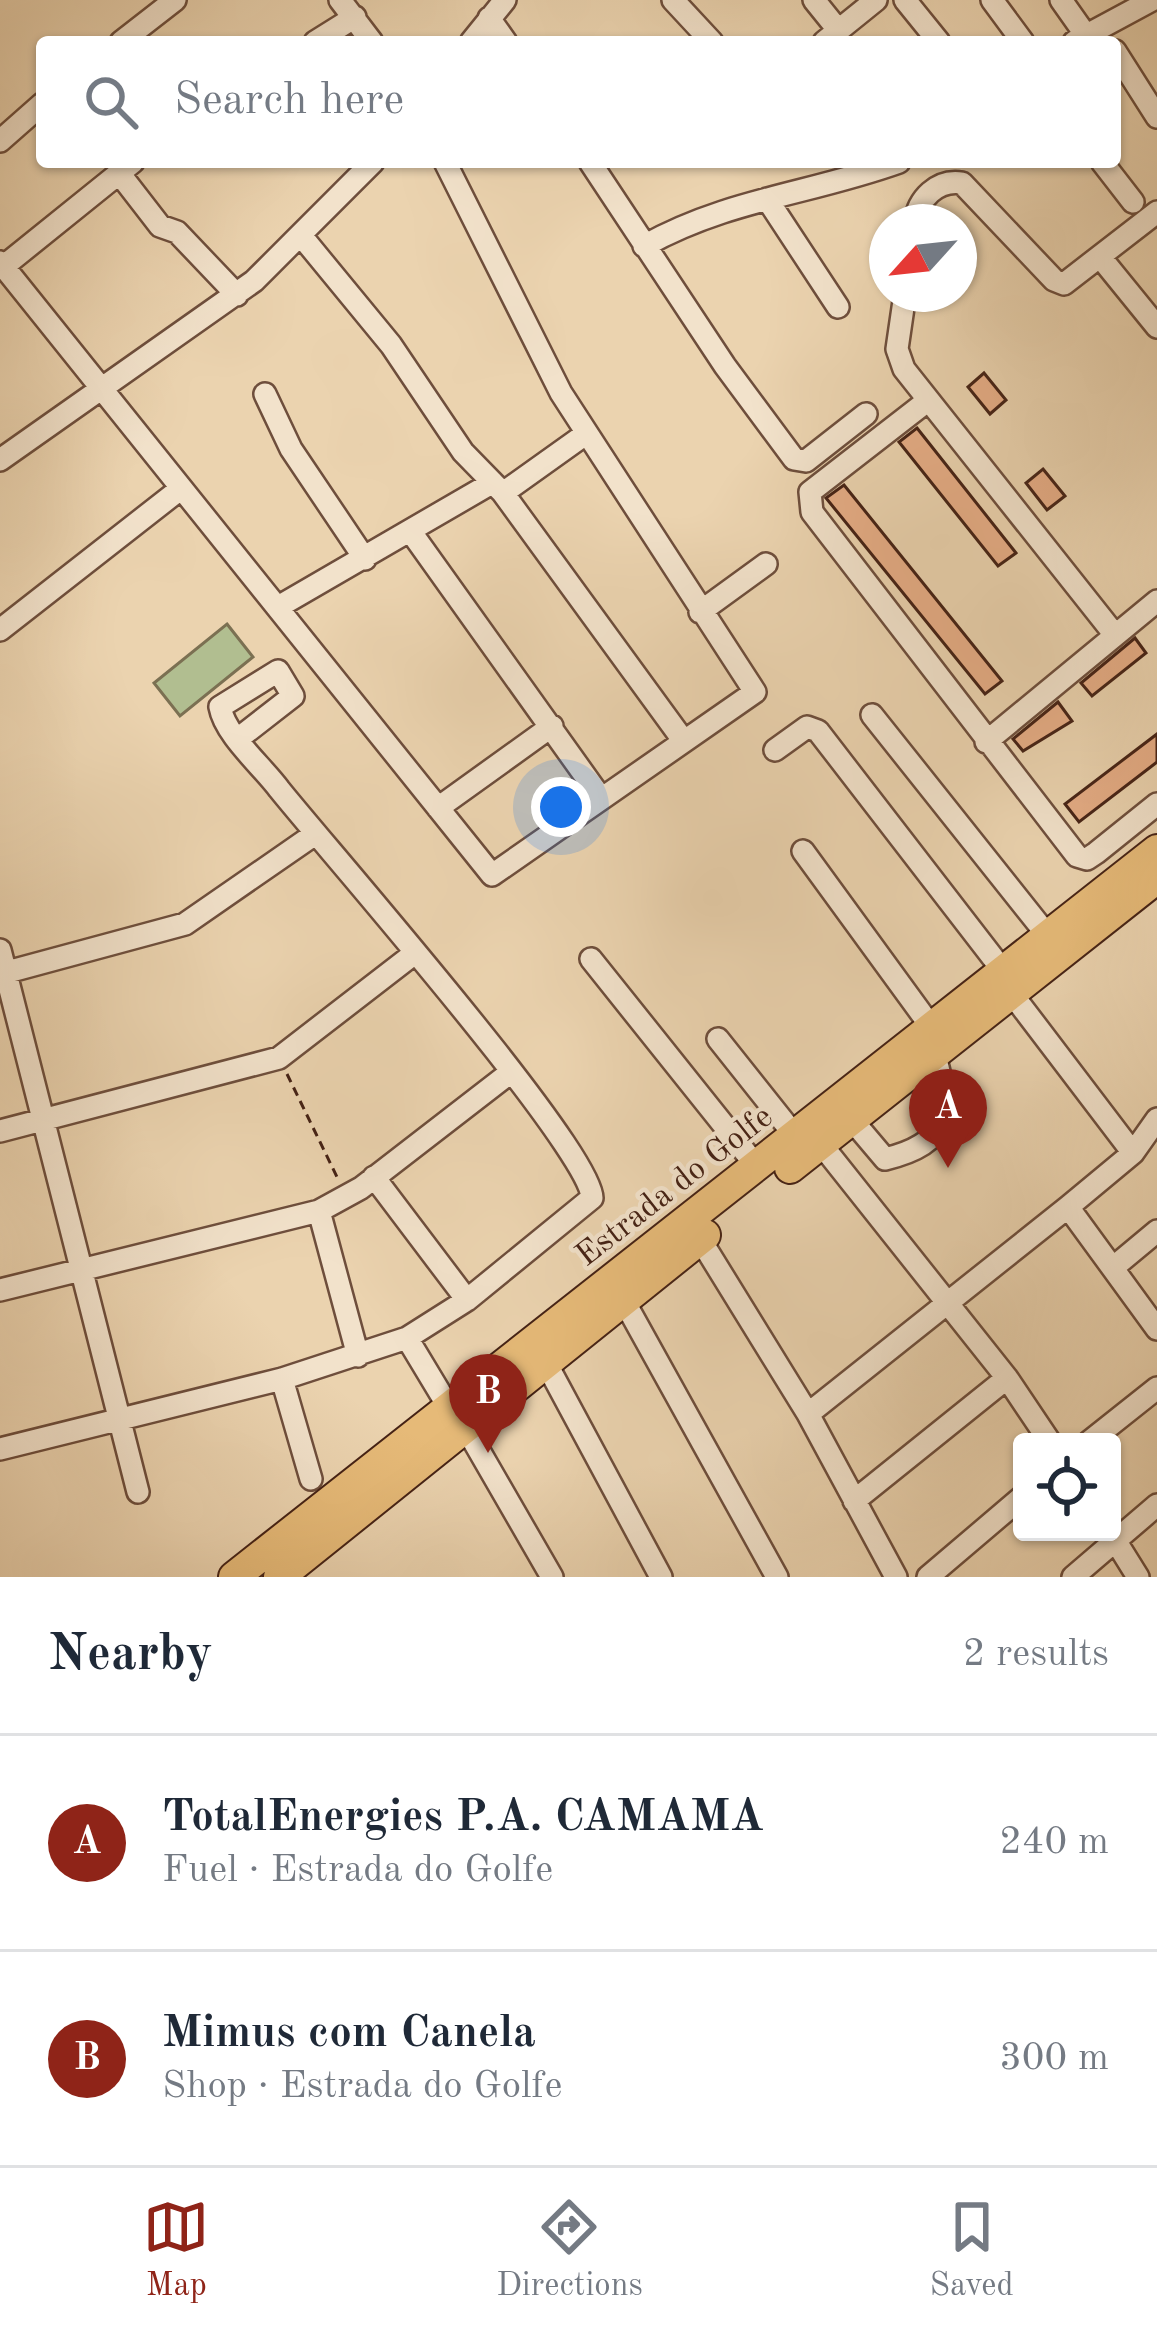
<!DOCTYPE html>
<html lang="en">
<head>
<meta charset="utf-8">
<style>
	body { margin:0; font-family:"Old Standard TT",serif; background:#f6f6f7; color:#1f2937 }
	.controls { position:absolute; right:36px; bottom:36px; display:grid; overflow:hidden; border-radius:12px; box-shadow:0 3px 9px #0004 }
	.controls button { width:108px; height:108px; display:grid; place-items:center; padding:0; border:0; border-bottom:3px solid #e0e1e3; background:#fff; color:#1f2937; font:60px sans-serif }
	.compass { position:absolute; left:869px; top:204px; width:108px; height:108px; border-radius:50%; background:#fff; box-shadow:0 3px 9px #0004; rotate:243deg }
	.you { position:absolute; left:561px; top:807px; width:42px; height:42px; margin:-30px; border:9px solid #fff; border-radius:50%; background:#1a73e8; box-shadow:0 0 0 18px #1a73e833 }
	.badge { display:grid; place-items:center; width:78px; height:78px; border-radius:50%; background:#8f2418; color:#fff; font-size:39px; font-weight:700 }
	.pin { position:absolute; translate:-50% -99px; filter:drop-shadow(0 3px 6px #0008) }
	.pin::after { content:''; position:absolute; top:63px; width:42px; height:36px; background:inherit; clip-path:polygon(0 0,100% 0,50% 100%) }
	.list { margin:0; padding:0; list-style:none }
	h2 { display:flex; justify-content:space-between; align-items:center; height:156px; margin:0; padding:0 48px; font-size:51px }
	h2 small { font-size:39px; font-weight:400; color:#747a83 }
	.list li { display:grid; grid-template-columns:78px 1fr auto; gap:36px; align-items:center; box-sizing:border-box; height:216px; padding:0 48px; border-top:3px solid #e0e1e3 }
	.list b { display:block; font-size:45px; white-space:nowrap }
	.list p { margin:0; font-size:39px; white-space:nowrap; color:#747a83 }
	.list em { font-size:39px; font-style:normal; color:#747a83 }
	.icon { flex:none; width:66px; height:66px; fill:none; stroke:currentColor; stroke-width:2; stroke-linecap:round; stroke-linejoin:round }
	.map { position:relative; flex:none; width:1157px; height:1577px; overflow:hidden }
	.search { position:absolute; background:#fff; box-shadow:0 3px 9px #0004; left:36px; right:36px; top:36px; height:132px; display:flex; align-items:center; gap:30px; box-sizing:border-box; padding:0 42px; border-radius:12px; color:#747a83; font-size:45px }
	.sheet { height:588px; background:#fff }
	nav { display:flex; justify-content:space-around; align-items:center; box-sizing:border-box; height:168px; border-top:3px solid #e0e1e3; background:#fff; font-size:33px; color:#747a83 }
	nav a { display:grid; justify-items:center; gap:6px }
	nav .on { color:#8f2418 }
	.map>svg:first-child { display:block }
</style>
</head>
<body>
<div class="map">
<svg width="1157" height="1577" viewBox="0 0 1157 1577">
	<rect width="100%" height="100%" fill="#ebd3af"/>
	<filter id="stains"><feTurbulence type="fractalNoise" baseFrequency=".00167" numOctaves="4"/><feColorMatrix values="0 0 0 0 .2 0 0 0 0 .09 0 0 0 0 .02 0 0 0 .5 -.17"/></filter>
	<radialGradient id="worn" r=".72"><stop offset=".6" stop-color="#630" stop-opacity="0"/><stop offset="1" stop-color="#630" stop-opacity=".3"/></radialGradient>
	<path fill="#b1be90" stroke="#7b7052" stroke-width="3" d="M227 624 253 657 180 716 154 683Z"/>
	<path fill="#e6ad86" stroke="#452215" stroke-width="3" d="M984 373 1006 400 990 414 968 387Z
		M917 428 1016 553 998 566 899 442Z
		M1043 469 1065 496 1047 510 1026 483Z
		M844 485 1002 681 985 694 826 498Z
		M1135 638 1146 653 1092 696 1081 683Z
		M1058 702 1072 721 1023 751 1013 739Z
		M1157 734V762L1079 822 1065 804Z"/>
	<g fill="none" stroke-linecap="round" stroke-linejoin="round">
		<g stroke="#6e4e3c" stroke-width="26">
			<path id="minor" d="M340 0 372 42
				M673 0 712 42
				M814 0 839 31
				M905 0 939 42
				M992 0 1023 42
				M1061 0 1085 34
				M489 18 506 42
				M121 42 175 0
				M315 42 355 17
				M471 42 505 0
				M824 42 876 0
				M1074 42 1152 0
				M1115 51 1157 117
				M0 141 42 104
				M590 162 725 366 794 459 806 461 866 414
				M1102 162 1133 202
				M119 173 160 226 177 232 237 295
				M767 199 838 307
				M915 222C918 199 937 179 962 183L1054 280 1064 284 1157 212
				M303 238 391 345 463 452 503 493 683 740
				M644 246C728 199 810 194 899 162
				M1101 258 1157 327
				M0 262 492 875 755 692 561 393 445 162
				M4 266 133 162
				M905 294 897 349 904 369 1115 635
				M265 394 291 449 365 559
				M926 402 810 492 812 512 1077 856 1087 859 1096 853 1157 804
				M0 460 254 281 373 162
				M503 493 587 433
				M411 532 601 798
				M278 607 490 484
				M700 612 766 564
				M0 630 179 490
				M872 715 1048 936
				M986 742 1157 601
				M775 750 807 727 818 731 1004 972
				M438 808 552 726
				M803 851 932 1028
				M0 950 138 1492
				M591 959 758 1168
				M0 974 185 924 315 834
				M1012 994 1133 1153
				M718 1039 796 1137
				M852 1120 885 1159C951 1143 951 1113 935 1056
				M0 1131 279 1058 415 953
				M821 1144 1007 1378 1050 1442
				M374 1177 467 1300
				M1068 1207 1157 1329
				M319 1211 358 1356
				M700 1239 808 1414 896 1577
				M1115 1266 1157 1231
				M0 1290 319 1211 361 1188 511 1072
				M624 1301 777 1577
				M407 1338 451 1411
				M546 1363 661 1577
				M282 1379 311 1479
				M808 1414 1068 1207 1133 1153 1157 1119
				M466 1428 552 1577
				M1089 1442 1157 1388
				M0 1449 282 1379 407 1338 467 1300 592 1198C591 1149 327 849 279 789 262 766 225 735 220 707L278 671 293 696 239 738
				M854 1501 1007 1378
				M1110 1532 1138 1577
				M928 1577 1022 1497
				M1073 1577 1157 1505"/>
		</g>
		<g stroke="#452215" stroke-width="34">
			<path id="highway" d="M790 1168 1157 878
				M234 1577 1157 850
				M279 1577 705 1235"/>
		</g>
		<path stroke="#452215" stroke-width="3" stroke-dasharray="9 6" stroke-linecap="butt" d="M287 1074 338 1179"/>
		<use href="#minor" stroke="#f2e2cb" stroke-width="21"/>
		<use href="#highway" stroke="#e6ba78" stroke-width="30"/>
	</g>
	<g text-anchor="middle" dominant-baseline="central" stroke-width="9" stroke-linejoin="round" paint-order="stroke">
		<g font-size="33" fill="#452215" stroke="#f2e2cb">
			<text transform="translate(675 1187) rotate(-38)">Estrada do Golfe</text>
		</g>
	</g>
	<rect width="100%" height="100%" filter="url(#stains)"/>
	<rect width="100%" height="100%" fill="url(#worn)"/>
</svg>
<div class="controls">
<button><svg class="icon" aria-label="locate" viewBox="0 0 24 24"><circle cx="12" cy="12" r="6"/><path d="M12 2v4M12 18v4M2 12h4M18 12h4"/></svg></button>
</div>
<svg class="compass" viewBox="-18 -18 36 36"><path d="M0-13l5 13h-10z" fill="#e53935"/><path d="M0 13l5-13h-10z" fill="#747a83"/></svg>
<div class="you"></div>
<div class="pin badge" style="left:948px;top:1168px">A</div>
<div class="pin badge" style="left:488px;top:1453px">B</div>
<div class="search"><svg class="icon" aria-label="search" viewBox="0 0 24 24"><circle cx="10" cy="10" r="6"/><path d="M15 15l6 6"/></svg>Search here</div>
</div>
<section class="sheet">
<h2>Nearby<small>2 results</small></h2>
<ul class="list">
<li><span class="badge">A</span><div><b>TotalEnergies P.A. CAMAMA</b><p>Fuel · Estrada do Golfe</p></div><em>240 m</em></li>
<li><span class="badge">B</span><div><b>Mimus com Canela</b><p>Shop · Estrada do Golfe</p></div><em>300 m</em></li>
</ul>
</section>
<nav>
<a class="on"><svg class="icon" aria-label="map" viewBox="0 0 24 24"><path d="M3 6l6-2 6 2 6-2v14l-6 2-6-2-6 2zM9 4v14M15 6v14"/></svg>Map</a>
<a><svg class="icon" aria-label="directions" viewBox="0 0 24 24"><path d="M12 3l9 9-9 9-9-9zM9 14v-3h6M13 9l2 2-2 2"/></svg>Directions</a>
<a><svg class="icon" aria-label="saved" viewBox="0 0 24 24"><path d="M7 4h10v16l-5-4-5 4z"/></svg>Saved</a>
</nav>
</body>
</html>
